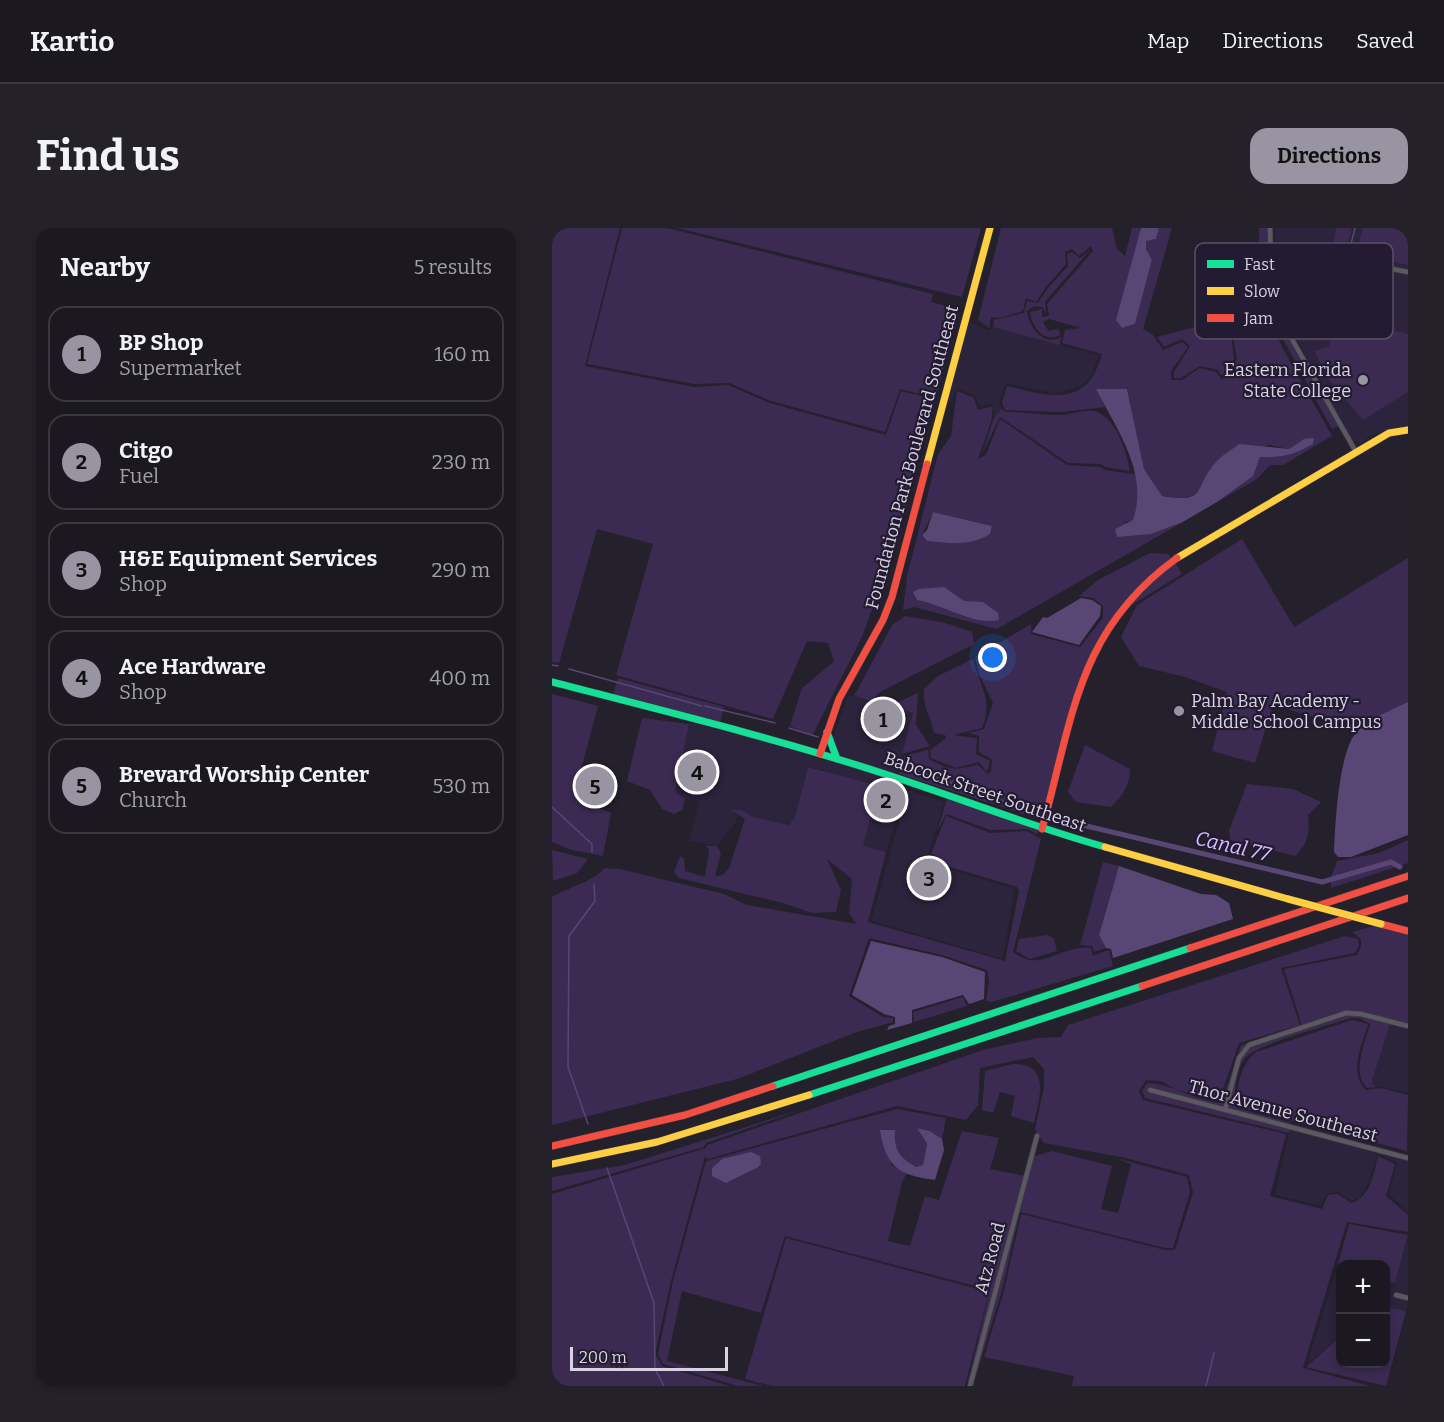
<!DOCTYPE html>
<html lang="en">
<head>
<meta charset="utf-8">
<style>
	body { margin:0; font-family:Bitter,serif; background:#24212a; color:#f1f3f6 }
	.controls { position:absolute; right:18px; bottom:18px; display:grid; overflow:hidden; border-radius:12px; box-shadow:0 3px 9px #0003 }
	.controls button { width:54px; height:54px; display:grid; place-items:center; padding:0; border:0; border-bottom:2px solid #39373f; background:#1b1821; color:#f1f3f6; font:30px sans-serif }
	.scale { position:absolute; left:18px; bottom:15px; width:158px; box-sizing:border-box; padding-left:6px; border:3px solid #d8d3e2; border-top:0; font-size:16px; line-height:21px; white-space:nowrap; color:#d8d3e2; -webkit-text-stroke:4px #231b31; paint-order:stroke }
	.you { position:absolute; left:441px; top:430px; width:21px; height:21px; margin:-15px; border:4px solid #fff; border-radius:50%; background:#1a73e8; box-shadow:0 0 0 9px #1a73e833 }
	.badge { display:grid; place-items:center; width:39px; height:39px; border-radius:50%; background:#9994a2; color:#111; font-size:20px; font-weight:700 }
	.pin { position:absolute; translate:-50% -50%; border:3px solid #fff; box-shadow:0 2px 6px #0006 }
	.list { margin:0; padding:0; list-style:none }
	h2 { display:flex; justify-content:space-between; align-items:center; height:78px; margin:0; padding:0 24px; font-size:26px }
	h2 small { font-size:20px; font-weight:400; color:#a0a0a5 }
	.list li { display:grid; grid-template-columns:39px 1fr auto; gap:18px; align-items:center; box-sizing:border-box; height:96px; margin:0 12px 12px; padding:0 12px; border:2px solid #39373f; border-radius:18px }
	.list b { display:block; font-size:22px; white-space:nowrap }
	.list p { margin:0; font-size:20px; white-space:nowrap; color:#a0a0a5 }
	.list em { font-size:20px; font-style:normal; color:#a0a0a5 }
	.map { position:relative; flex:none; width:856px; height:1158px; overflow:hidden; border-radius:18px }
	header { display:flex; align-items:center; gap:36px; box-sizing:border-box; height:84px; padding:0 30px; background:#1b1821; border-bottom:2px solid #39373f }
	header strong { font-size:28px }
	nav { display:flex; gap:33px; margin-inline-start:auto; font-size:21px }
	.intro { display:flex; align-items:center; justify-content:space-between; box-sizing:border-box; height:144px; padding:0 36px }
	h1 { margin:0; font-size:42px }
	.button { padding:15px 27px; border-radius:18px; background:#9994a2; color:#111; font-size:21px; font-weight:700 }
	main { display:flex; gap:36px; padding:0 36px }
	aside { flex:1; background:#1b1821; border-radius:18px; box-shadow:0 3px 9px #0003 }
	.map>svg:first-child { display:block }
</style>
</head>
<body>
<header>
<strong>Kartio</strong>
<nav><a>Map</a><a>Directions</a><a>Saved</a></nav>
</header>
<div class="intro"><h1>Find us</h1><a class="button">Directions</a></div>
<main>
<aside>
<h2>Nearby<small>5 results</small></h2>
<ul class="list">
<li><span class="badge">1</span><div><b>BP Shop</b><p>Supermarket</p></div><em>160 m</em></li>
<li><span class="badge">2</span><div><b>Citgo</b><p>Fuel</p></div><em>230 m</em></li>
<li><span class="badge">3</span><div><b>H&amp;E Equipment Services</b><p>Shop</p></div><em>290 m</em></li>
<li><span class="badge">4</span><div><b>Ace Hardware</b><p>Shop</p></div><em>400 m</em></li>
<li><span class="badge">5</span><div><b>Brevard Worship Center</b><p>Church</p></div><em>530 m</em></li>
</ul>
</aside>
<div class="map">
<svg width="856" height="1158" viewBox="0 0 856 1158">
	<rect width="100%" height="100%" fill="#24202c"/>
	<path fill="#2c233c" d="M723 0H856V198L838 201 818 208 809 216 803 214 797 207 741 105 725 51Z
		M416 93 436 102 441 99 547 127 540 147 530 158 503 166 454 155 447 174 450 181 442 189V176L427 179 424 168 405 161 400 173 395 174Z
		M296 467 361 485 342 556 353 561 334 624 311 618 324 571 271 542 256 539 243 589 237 597 201 589 190 582 180 585 185 587 184 594 165 618 137 613 147 574 133 571 123 564 138 490 238 519 273 533Z
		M356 562 392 574 377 626V635L463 661 451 731 319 693Z
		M839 793 856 797V865L821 857 820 853Z
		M739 895 856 926V984L837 967 845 935 826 926 815 958 807 970 799 973 786 964 776 965 768 978 723 967Z
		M856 1010V1076L854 1083 834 1079V1052L843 1054Z
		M785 1040 788 1041V1109L755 1136Z"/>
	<path fill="#3b2b52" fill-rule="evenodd" d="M0 0H68L33 138 142 159 176 157 218 175 334 207 349 163 382 171 343 318 310 409 260 508 238 498 250 460 282 433 276 415 255 413 221 491 64 447 101 316 45 301 7 435 0 434Z
		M70 0H115L381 66 379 74 407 81 384 170 348 161 333 204 219 173 177 155 142 156 35 136Z
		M125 0H429L410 69Z
		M449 0H560L565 21 573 28 580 0H589L570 100 583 96 600 33 594 21V13L604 11 607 0H620L591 101 601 107 611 122 630 114 636 119 619 143V152H630L648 140 664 144 670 152 685 131 681 108 682 91 695 92 711 78 731 121 780 208 731 237H718L705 251 665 274 700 248 708 229C729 230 742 227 761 216L752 212 737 221 717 217 663 235C646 265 647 274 610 268L592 241 575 161H545L553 179 510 184 453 182 450 175 455 158C498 168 535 181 550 126L510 115 513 102 529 100 497 91 491 94 496 103 507 101 508 107C492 116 479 98 478 84L490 81V89L497 88 495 76 541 23 539 18 527 28 520 21 513 24 514 36 494 59 484 74 474 70 471 83 448 90 439 89 437 100 426 92Z
		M707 0H715L716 41 738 114 786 198 780 201 722 95 707 51Z
		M784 0H800L795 18 781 19Z
		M811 0H856V37L804 25Z
		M538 22 493 74 494 86 490 79 482 78 475 83C477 99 491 119 509 109L508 117 441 99 442 92 472 85 475 73 486 75 496 60 516 38 515 26 520 24 528 30Z
		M703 83 694 90H680L678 98 682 131 670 148 666 142 648 138 629 150H622V144L638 118 630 111 612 119 605 109Z
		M822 98 856 106V164L811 192 777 152 762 123 777 118 780 107 816 110Z
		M405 163 422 170 426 182 441 178 439 194 426 231 434 227 448 191 515 237 549 239 552 242 583 246 588 272 581 293 572 294 599 306 629 295 445 401 362 379 351 382 355 348 386 226 399 208ZM381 284 440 298 438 306C417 319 398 315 375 313L370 307Z
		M450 181 453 184C472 184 491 187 509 187 520 186 530 182 541 183 563 186 575 224 578 243L553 239 549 236 516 235 448 189 430 226 442 189Z
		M690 311 742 399 856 330V474L813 497 765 490 721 477 703 535 660 523 675 464 633 449 587 438 569 409 585 377Z
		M598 325 616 326 619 330 587 357 568 378 545 412 490 592 347 546 352 528 376 522 377 531C399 543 402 542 426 537L436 546 439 543 440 532 427 524V508L416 505 432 501 441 475 427 446 423 429 479 396V406L528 419 551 390V378L541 370 527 368 546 352Z
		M623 334 630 346 583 375 565 392 591 360Z
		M353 388 394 395 420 404 422 416 328 464 319 473 302 468 340 397Z
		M421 431C427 458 442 471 430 500L401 507 425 510 424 526 438 533 435 544 427 534 404 540 379 530 378 522 394 510 393 507 382 505C379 489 370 478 372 461L386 448Z
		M66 450 172 479 168 495 61 467Z
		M366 465 364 497 378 518 350 526 361 485 338 478Z
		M0 466 46 478 23 564 34 574 59 585 51 628 20 622 0 614Z
		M90 490 137 496 123 564 133 571 130 582 122 586 110 581 98 562 75 553Z
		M533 517 578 541C578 558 570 568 559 579L524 574 516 564Z
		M256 539 327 558 311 618 334 624 316 694 453 733 467 663 465 659 388 636 389 630 379 626 394 588 438 605 475 603 489 611 461 724C490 746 506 717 539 720L541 728 557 722 561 738 440 774 434 773 437 753 435 742 390 727 317 710 297 768 331 789 341 790V794L302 805 185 851 0 897V669C17 659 40 654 53 640L68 641 172 666 195 677 304 696 297 685 300 651 275 631 289 662 284 684 260 685 231 675 127 650 122 644 128 628 132 630 133 643 153 649 157 622 154 618H165L169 625 163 648 171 647 177 640 193 591 179 582H190L201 589 237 597 243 589Z
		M695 556 741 561 769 574 756 587C758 606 756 615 743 628L678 612 677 603Z
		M395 570 486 602 485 606 475 601 438 602 394 586 385 604Z
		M856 612V635L779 660V649L785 633 827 625Z
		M0 622 36 631 25 645 1 653Z
		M551 634 567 638 547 707 554 720 542 724 540 718 528 717Z
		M825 697 856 706V797L839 793 820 853 821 857 826 859 815 860C799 844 813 816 818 796L808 790H799C778 797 705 816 693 830 684 842 681 865 684 880L739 895 737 905 593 870 590 863 595 855C618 855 644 873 669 875L689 817 750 798 732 741 805 727 809 719V711L800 704Z
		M495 707 502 711 505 723 478 731 464 723 467 711Z
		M793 708 806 711 807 718 803 725 729 740 748 797 687 815 667 873 623 861 609 853 594 852 587 863 591 872 734 906 718 968 770 981 776 967 786 966 799 975C819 969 821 947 826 928L843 936 834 968 856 987V1004L795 994 751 1140 818 1158H520L522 1148 432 1129 452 1063 469 986 613 1022H623L641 964 637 947 574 930 492 915 483 901 492 859V841L481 829 428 840 426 877 414 892 345 878 156 931 153 928 119 1053 103 1126 110 1138 178 1158H0V966L154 920 155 917 431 822 485 810 509 809 516 797Z
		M411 769 415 778 362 794 361 784Z
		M800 792 816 796C810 818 796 844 814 862L830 860 856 867 855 923 686 879C683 860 689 836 704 824Z
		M460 836C500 835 487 870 482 895L459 888 463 868 448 864 441 885 430 882 433 843Z
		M254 880 154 915 152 919 0 963V949L73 937Z
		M345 881 394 890 390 911 378 903 365 900 375 916 371 937 364 939C347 929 342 922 343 903L339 937 355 945 350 954 336 1013 358 1018 373 968 387 972 410 903 447 910 438 941 473 948 480 929 500 923 560 938 549 981 566 985 579 936 563 930 635 949 638 964 621 1020H613L468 984 450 1062 421 1158H415L438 1062 233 1008 209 1085 130 1063 115 1133 211 1158H186L111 1136 106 1126 121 1053 154 933ZM192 926 205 940 177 954 165 934Z
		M797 996 856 1007 843 1055 834 1052V1036H788V1041L785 1040Z
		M234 1010 437 1064 413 1158H220L193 1151Z
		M834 1079 854 1083 834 1158 754 1139 788 1109V1136H834Z"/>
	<path fill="#584675" d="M589 0H607L604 11 594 13V21L600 32 583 96 570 100 564 92Z
		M544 161H575L592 241 610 268C656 276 641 260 664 234 670 227 680 222 687 216L737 221 752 211 762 210 761 216C742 227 730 230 708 229L701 248 665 274 629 295 599 306 565 309 563 301 581 292C597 245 565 202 544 161Z
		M381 284 440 298 438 306C417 319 398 315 375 313L370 307 375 302Z
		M392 359 412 373 431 374 446 385 447 392C421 398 391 376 365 372L361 364 367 361Z
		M529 370 540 372 549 378 548 388 527 417 480 404 491 389 495 390Z
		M856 474V607L799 629H786L782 624C783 597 787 523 804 505 816 491 839 482 856 474Z
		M567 638 649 666 664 667 677 675 681 691 561 730 559 721 554 720 547 707Z
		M319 713 390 729 433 744 432 771 417 776 411 767 360 782V795L335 802 337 798 343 796V789L332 786 300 767Z
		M365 900 378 903 390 911 392 922 383 952C346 947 334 939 328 902H343C342 922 347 929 364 939L371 937 375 916Z
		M199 924 208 928 209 936 205 940 174 955 160 948V940L170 931Z"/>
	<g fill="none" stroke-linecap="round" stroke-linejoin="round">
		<path stroke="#584675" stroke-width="1.5" d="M798 20 803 0
			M0 437 6 438
			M17 441 150 478
			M153 478 223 495
			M237 500 266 509
			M345 536 489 586
			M0 579 40 616V624
			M36 896 16 839 17 708 43 673 42 656
			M55 940 102 1075 103 1141 112 1158
			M654 1158 662 1125"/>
		<path stroke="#584675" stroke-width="5" d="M505 591 770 654 839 634 848 639"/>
		<g stroke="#3e3a45" stroke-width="6">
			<path id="street" d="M718 0 719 39 741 113 804 224
				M719 39 789 31 856 44
				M598 862 856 930
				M673 882 687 830 697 817 794 785 809 786 856 798
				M844 1067 856 1070
				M418 1158 485 908"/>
		</g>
		<g stroke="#3e3a45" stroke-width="8">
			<path id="fast" d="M0 454C112 483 223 510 333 546 407 570 478 598 553 619
				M275 504 285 531
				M221 858 638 720
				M257 867 590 758"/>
		</g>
		<g stroke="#3e3a45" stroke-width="8">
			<path id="slow" d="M375 236 438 0
				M625 330 837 205 856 202
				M553 619 736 671
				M0 936 105 914 257 867"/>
		</g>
		<g stroke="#3e3a45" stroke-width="8">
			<path id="jam" d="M268 526 287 471 331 392 340 369 375 236
				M490 601C521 490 525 402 625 330
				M829 696 856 703
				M638 720 856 648
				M590 758 856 670
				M0 918 133 887 221 858"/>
		</g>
		<use href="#street" stroke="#5b5862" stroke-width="4.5"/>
		<use href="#fast" stroke="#16e098" stroke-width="7"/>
		<use href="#slow" stroke="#ffcf43" stroke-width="7"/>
		<use href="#jam" stroke="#f24e42" stroke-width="7"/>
		<g stroke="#3e3a45" stroke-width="8" stroke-linecap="butt">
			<path id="slow-bridge" d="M736 671 829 696"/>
		</g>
		<use href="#slow-bridge" stroke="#ffcf43" stroke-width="7"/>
	</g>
	<g fill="#9994a2" stroke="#231b31" stroke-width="2">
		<circle cx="811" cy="152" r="6"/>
		<circle cx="627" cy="483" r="6"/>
	</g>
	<g text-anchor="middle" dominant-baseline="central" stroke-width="4.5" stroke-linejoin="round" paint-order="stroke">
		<g font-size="18" fill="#d8d3e2" stroke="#231b31" text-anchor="end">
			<text x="799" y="142">Eastern Florida<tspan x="799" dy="21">State College</tspan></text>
			<text x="639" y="473" text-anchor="start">Palm Bay Academy -<tspan x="639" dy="21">Middle School Campus</tspan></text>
		</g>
		<g font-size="18" fill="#d8d3e2" stroke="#231b31">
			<text transform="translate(360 229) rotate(-75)">Foundation Park Boulevard Southeast</text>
			<text transform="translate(433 564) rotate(19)">Babcock Street Southeast</text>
			<text transform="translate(731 883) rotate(15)">Thor Avenue Southeast</text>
			<text transform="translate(438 1030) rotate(-75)">Atz Road</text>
		</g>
		<g font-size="20" font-style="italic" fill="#d4befc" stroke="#231b31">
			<text transform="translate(681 618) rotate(13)">Canal 77</text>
		</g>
	</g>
	<rect x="643" y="15" width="198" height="96" rx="9" fill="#231b31" stroke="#595266" stroke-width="1.5"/>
	<rect x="655" y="32" width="27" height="8" fill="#16e098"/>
	<rect x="655" y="59" width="27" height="8" fill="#ffcf43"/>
	<rect x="655" y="86" width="27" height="8" fill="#f24e42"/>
	<g font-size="16" fill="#d8d3e2">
		<text x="692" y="42">Fast</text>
		<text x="692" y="69">Slow</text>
		<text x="692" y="96">Jam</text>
	</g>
</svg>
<div class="controls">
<button>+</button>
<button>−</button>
</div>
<div class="scale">200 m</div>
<div class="you"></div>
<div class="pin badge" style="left:331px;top:491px">1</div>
<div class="pin badge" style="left:334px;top:572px">2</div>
<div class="pin badge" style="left:377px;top:650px">3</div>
<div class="pin badge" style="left:145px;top:544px">4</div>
<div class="pin badge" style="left:43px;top:558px">5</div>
</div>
</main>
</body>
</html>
